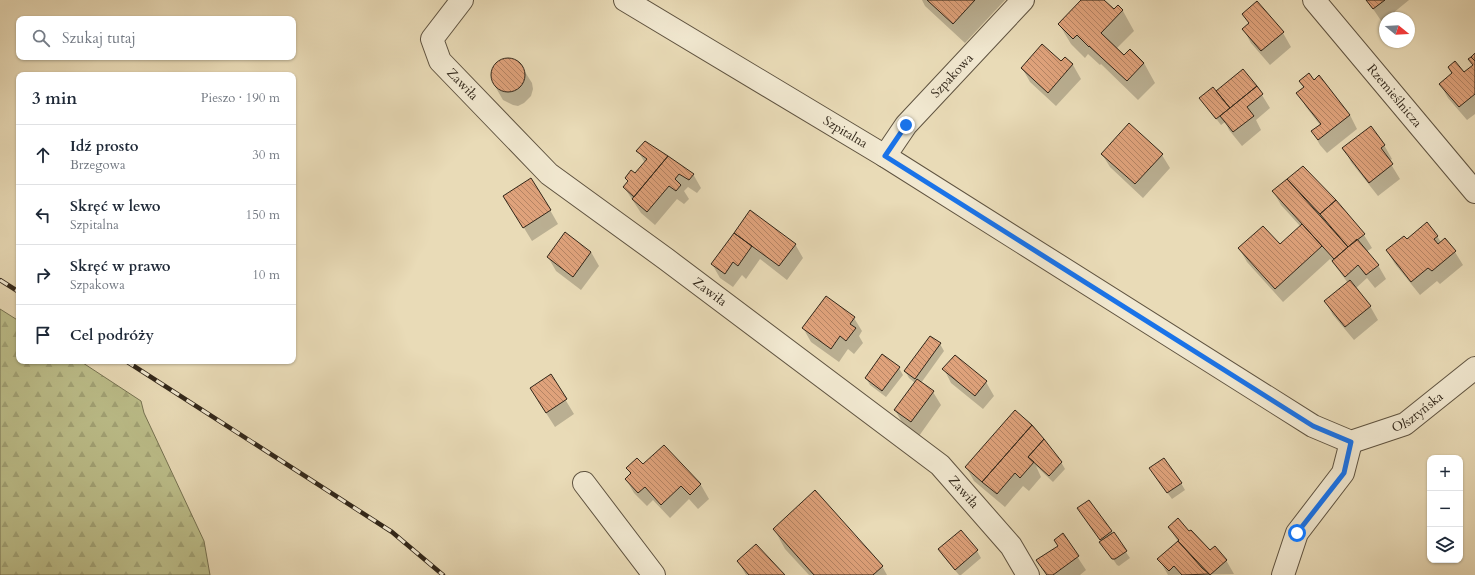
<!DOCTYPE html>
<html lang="pl">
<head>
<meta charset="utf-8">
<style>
	body { margin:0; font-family:Cardo,serif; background:#f6f6f7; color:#1f2937 }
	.controls { position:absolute; right:12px; bottom:12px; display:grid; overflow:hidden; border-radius:8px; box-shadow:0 1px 3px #0004 }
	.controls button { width:36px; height:36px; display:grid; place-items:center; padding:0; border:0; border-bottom:1px solid #e0e1e3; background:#fff; color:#1f2937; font:20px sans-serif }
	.compass { position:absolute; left:1379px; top:12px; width:36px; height:36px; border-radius:50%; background:#fff; box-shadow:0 1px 3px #0004; rotate:108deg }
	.stop { position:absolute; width:12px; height:12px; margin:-9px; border:3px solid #1a73e8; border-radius:50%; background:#fff }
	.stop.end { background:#1a73e8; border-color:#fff; box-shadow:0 1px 4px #0008 }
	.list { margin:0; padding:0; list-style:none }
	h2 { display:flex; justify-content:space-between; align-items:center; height:52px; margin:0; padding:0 16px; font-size:17px }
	h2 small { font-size:13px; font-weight:400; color:#747a83 }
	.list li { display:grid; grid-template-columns:26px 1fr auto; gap:12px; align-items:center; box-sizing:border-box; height:60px; padding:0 16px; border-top:1px solid #e0e1e3 }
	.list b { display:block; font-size:15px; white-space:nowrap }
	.list p { margin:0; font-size:13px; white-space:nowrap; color:#747a83 }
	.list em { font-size:13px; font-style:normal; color:#747a83 }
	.icon { flex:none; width:22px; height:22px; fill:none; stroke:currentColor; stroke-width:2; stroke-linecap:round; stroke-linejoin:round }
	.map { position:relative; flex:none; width:1475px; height:575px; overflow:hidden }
	.search { position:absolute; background:#fff; box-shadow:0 1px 3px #0004; left:16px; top:16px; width:280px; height:44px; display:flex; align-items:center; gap:10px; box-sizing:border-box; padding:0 14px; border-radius:8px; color:#747a83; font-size:15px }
	.panel { position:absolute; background:#fff; box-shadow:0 1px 3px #0004; left:16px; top:72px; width:280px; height:292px; border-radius:8px }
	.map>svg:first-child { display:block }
</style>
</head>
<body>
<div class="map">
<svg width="1475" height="575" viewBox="0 0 1475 575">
	<defs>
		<pattern id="forest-firs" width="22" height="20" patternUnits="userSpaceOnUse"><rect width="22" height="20" fill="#bcbe8a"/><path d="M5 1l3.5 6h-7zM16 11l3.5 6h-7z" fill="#a2a376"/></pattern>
		<pattern id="building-back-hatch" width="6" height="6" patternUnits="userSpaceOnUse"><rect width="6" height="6" fill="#dfa27b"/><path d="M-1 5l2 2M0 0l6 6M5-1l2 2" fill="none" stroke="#b58464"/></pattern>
	</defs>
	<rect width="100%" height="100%" fill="#e9dbb7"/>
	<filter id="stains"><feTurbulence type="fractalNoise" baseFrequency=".005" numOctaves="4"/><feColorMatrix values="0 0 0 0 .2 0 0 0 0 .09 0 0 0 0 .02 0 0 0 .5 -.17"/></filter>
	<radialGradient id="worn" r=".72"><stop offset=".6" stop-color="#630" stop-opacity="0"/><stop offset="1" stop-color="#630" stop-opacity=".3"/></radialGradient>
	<path fill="url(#forest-firs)" stroke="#767252" d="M0 309 19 321V361H80L141 401 144 413 204 541 210 575H0Z"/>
	<path fill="#0003" d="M922 0H1005L965 43 925 6Z
		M1083 0H1102L1114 11 1118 6 1123 11 1134 31 1116 49 1124 56 1144 63 1155 83 1138 100 1101 64 1100 65 1088 54 1085 58 1071 44 1059 24Z
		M1367 0H1409L1387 18H1385L1382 22Z
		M1257 2 1283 33 1291 47 1270 65 1251 43 1243 29 1249 24 1243 14Z
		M1475 55V114L1467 120 1448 98 1440 84 1464 74 1473 66 1469 59Z
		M506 58 511 59 520 64 532 83 533 89 531 96 524 103 518 106 513 105 503 100 492 81V75L493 68 500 60Z
		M1065 58 1073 65 1081 79 1056 106 1030 82 1022 68 1061 62Z
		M1298 93 1350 115 1357 129 1327 153 1320 145 1312 131 1320 125 1306 107Z
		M1262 95 1270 108 1256 120 1261 130 1242 146 1229 130 1225 122 1221 125 1201 99 1219 96Z
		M1384 145 1392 159 1389 161 1400 179 1378 196 1351 162 1344 148Z
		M638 151 693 174 701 188 697 193 688 187 684 191 689 199 684 204 677 199 655 225 641 213 624 187 628 182 626 178 635 174 645 163Z
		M1102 154 1162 155 1170 168 1143 198 1110 167Z
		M1303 167 1364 235 1372 248 1366 252 1378 265 1386 279 1375 288 1367 278 1356 288 1370 306 1378 320 1354 340 1333 315 1325 301 1348 283 1330 259 1283 302 1247 262 1239 248 1280 246 1301 227 1281 205 1273 191Z
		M513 210H550L558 224 532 241Z
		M750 212 795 244 803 258 787 280 760 259 746 279 742 275 733 287 720 278 712 264Z
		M1437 236 1441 242 1445 239 1455 252 1463 265 1440 284 1437 281 1420 295 1395 264 1387 251 1407 241Z
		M591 252 599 266 581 290 556 271 548 257Z
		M854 318 862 331 859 336 863 343 854 354 848 349 839 362 811 342 803 328Z
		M930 337 940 344 944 351 921 383 933 392 941 405 919 436 903 424 895 410 915 383 909 378 905 371Z
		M956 356 986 382 994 396 983 409 951 383 944 369Z
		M899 368 903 375 886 397 870 385 866 378Z
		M551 376 574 414 555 427 539 402Z
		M1015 412 1061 462 1065 469 1053 482 1036 466 1041 477 1029 491 1023 486 1005 507 974 481 966 467Z
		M664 446 701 485 709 499 698 509 689 499 670 518 653 500 647 506 634 493 626 479 631 475 627 468 643 466Z
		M1154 475 1181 483 1185 490 1172 499Z
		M1078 508 1111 531 1130 558 1119 566 1117 565Z
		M1169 527 1189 532 1210 552 1226 560 1234 574 1168 575 1159 559 1178 542Z
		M774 529 882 566 887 575H809L785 549Z
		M960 531 977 551 981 558 961 575H959L943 556 939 550Z
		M1063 535 1086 570 1080 575H1046L1038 560 1059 546Z
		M738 561 783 575H746Z"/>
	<path fill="url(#building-back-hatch)" stroke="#312619" d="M927 0H975L953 24Z
		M1081 0H1104L1114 9 1118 5 1123 10 1101 33 1124 55 1130 49 1144 63 1127 81 1089 46V47L1077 35 1073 39 1058 24Z
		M1366 0H1385L1373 9Z
		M1257 1 1284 32 1261 51 1242 29 1249 23 1242 14Z
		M1042 44 1061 61 1065 57 1073 64 1048 93 1021 68Z
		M1475 53V61L1471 57Z
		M1471 57 1475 61V94L1459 107 1439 84 1452 73 1448 67 1455 61 1464 72 1473 65 1468 59Z
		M491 75a17 17 0 1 1 34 0a17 17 0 1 1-34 0Z
		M1243 69 1257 86 1230 108 1216 91Z
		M1309 73 1314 80 1319 75 1350 115 1318 140 1311 131 1321 124 1296 93 1304 87 1299 81Z
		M1257 86 1263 94 1247 107 1254 116 1233 132 1220 116Z
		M1213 87 1230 108 1216 119 1199 98Z
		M1129 123 1163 154 1135 184 1101 154Z
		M1371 126 1385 145 1381 148 1393 164 1369 183 1342 148Z
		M645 141 668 156 634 197 623 187 628 181 625 178 631 170 635 173 647 159 636 151Z
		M668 156 694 174 689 180 679 174 675 179 681 185 676 191 669 186 647 212 632 199Z
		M1303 166 1336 200 1320 214 1287 179Z
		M531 178 551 210 523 228 503 196Z
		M1287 179 1348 247 1334 259 1272 191Z
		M1336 200 1365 234 1348 247 1320 214Z
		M750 210 796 244 779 266 734 233Z
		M1427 222 1438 236 1434 239 1438 244 1445 238 1456 251 1432 271 1428 268 1411 282 1386 250 1404 236 1407 239Z
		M1302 224 1322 246 1275 289 1238 248 1263 226 1280 244Z
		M565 232 591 252 573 277 547 257Z
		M734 233 752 246 738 266 733 262 725 274 711 264Z
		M1357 239 1379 265 1366 275 1358 265 1345 277 1332 261Z
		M1350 280 1371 306 1345 327 1324 301Z
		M826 296 855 317 850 324 856 328 846 341 840 336 831 349 802 328Z
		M930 336 941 343 915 379 904 371Z
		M882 354 900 367 882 391 865 378Z
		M955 355 987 381 975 396 942 369Z
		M551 374 567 399 546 413 530 388Z
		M917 379 934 391 911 422 894 410Z
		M1015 410 1032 425 982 482 965 467Z
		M1032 425 1044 439 1028 457 1034 462 1020 478 1015 473 997 494 982 482Z
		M1044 439 1062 462 1049 476 1028 457Z
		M664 445 701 484 690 495 681 486 661 505 645 487 638 493 625 479 631 473 626 468 637 458 643 464Z
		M1164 458 1182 483 1167 493 1149 468Z
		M815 490 883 566 873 575H814L773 529Z
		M1089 500 1112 531 1100 540 1077 508Z
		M1178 518 1189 531 1191 530 1210 550 1215 546 1227 560 1210 575 1178 541 1179 540 1168 527Z
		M961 530 978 550 955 570 938 549Z
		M1114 532 1127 551 1115 559H1112L1099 542Z
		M1063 533 1079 556 1053 575H1047L1036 560 1058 546 1054 540Z
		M1178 541 1202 568 1209 574 1182 575 1174 566 1169 571 1157 559Z
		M756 544 785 575H749L737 561Z"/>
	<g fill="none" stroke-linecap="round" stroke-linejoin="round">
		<g stroke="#5f5340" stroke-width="24">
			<g id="minor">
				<path id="s1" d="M462 0 432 39 440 61 549 174 666 259 940 465 1011 546 1028 575"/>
				<path id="s2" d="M1314 0 1475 192"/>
				<path id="s3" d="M885 156 906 125 1023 0"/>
				<path d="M584 483 654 575"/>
				<path d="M1283 575 1297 533 1343 473 1351 442"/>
			</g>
		</g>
		<g stroke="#5f5340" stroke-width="24">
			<g id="tertiary">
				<path id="s4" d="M625 0 885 156 1313 426 1351 442 1405 424 1475 368"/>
			</g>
		</g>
		<use href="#minor" stroke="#f1e8d0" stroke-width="22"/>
		<use href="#tertiary" stroke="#f1e8d0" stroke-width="22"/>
		<g stroke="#312619" stroke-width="4.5">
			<path id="rail" d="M0 280 19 292
				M126 361 392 532 443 575"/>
		</g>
		<use href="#rail" stroke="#f1e8d0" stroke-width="3" stroke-dasharray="9" stroke-linecap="butt"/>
	</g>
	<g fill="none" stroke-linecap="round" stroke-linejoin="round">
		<path stroke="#1a73e8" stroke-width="5" d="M906 125 885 156 1313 426 1351 442 1344 473 1297 533"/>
	</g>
	<g text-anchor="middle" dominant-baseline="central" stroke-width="3" stroke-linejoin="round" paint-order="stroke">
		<g font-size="13" fill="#312619" stroke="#f1e8d0">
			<text stroke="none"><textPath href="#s3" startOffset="105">Szpakowa</textPath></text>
			<text stroke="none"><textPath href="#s1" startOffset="105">Zawiła</textPath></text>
			<text stroke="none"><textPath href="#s2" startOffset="125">Rzemieślnicza</textPath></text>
			<text stroke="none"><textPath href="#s4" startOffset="257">Szpitalna</textPath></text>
			<text stroke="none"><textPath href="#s1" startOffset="429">Zawiła</textPath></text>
			<text stroke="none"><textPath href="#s4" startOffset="924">Olsztyńska</textPath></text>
			<text stroke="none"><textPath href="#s1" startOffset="753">Zawiła</textPath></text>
		</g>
	</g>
	<rect width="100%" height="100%" filter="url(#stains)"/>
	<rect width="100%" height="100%" fill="url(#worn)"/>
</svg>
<div class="controls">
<button>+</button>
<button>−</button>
<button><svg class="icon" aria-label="layers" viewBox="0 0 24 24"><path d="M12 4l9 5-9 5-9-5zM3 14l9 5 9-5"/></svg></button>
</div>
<svg class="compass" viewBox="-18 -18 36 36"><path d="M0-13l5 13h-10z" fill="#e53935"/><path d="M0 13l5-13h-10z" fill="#747a83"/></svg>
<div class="stop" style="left:1297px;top:533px"></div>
<div class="stop end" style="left:906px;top:125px"></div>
<div class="search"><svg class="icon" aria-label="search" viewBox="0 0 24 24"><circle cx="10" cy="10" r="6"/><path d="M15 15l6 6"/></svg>Szukaj tutaj</div>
<section class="panel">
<h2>3 min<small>Pieszo · 190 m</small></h2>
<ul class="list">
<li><svg class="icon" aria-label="ahead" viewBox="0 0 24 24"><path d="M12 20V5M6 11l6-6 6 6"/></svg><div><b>Idź prosto</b><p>Brzegowa</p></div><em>30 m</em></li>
<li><svg class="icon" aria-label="left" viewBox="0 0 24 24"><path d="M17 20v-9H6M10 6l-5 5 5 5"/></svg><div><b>Skręć w lewo</b><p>Szpitalna</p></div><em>150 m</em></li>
<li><svg class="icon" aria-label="right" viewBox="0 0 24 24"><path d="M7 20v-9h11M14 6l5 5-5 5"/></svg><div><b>Skręć w prawo</b><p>Szpakowa</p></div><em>10 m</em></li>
<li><svg class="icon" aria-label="arrive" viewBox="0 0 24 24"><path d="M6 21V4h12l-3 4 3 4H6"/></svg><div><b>Cel podróży</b></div></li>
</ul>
</section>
</div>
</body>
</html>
